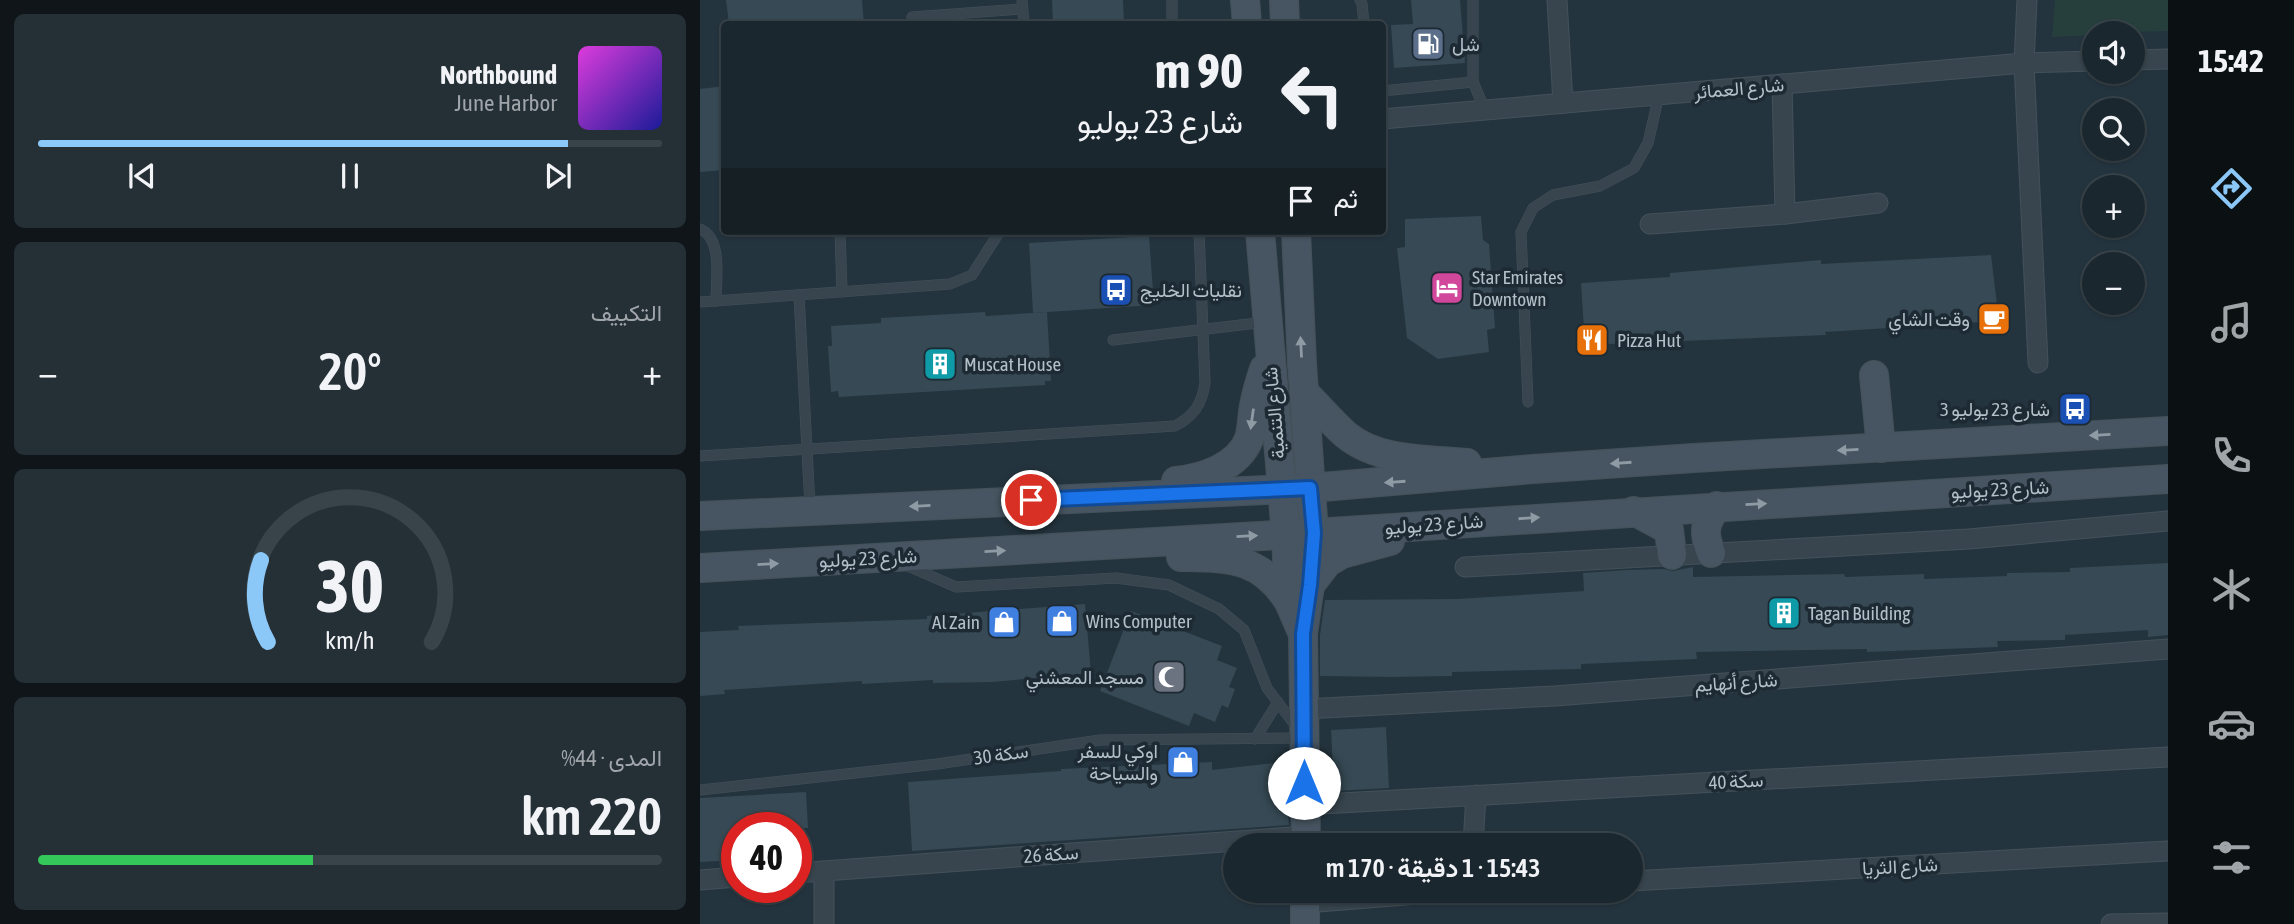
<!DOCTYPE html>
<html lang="ar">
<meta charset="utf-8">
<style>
:root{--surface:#1b272e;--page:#242f36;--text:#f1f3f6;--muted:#a0a5aa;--line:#39444a;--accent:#8bc8f7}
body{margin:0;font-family:"Asap Condensed",Vazirmatn,sans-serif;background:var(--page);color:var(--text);direction:rtl;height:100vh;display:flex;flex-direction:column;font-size:26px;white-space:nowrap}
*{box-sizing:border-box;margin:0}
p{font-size:23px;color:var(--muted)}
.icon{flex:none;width:38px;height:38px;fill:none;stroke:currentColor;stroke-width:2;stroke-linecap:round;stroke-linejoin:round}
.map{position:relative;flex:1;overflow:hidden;direction:ltr}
.side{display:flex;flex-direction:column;gap:14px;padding:14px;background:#0f1519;width:700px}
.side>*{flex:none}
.top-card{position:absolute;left:21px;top:21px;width:665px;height:214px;border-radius:7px;box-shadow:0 2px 5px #0004,0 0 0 2px var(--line);direction:rtl;background:#1b272e;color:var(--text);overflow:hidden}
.buttons{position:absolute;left:1382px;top:21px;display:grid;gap:14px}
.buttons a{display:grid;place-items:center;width:63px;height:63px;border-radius:50%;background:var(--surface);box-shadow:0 2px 5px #0004,0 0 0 2px var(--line);font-size:35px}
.speed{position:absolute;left:21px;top:812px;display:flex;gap:14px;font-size:35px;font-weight:700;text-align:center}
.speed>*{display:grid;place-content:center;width:91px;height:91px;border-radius:50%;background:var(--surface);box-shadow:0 2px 5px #0004,0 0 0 2px var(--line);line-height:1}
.speed .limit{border:10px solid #d22;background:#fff;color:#111}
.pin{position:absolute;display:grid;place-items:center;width:60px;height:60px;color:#fff;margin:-30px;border:4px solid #fff;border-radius:50%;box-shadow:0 2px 7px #0007}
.me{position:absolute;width:77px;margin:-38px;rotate:0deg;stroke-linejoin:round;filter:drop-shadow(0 0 5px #0008)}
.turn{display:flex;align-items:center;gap:24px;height:147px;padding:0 28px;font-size:32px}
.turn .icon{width:91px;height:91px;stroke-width:2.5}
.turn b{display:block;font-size:49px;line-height:60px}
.then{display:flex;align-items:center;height:66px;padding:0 28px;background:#0003;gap:14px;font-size:26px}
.big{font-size:52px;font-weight:600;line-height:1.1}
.side .tile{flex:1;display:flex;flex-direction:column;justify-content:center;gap:10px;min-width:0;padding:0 24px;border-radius:10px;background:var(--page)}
.side .dial{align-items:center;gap:0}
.dial svg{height:182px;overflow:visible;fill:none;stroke:var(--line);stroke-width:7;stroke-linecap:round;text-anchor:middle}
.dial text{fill:var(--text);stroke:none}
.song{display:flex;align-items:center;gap:21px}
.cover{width:84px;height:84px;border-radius:10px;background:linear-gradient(135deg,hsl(300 70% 55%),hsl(240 70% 35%))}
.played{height:7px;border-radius:4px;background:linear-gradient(90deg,var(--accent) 85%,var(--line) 85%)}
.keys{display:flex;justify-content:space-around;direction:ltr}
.heat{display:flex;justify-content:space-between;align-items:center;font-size:38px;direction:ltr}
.charge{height:10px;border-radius:5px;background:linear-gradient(90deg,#34c759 44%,var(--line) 0)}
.trip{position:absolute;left:523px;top:833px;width:420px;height:70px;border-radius:35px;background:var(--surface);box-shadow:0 2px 5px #0004,0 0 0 2px var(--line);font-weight:600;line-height:70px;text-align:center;direction:rtl}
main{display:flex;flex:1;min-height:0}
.dock{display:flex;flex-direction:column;width:126px;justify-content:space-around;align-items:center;background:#0b1012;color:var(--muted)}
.dock .icon{width:49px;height:49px}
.dock .active{color:var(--accent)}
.dock b{font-size:32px;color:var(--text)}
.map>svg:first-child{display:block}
.green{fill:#263f3d}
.building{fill:#364954}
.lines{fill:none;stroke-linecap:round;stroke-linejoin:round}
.lane-casing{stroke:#44515a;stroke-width:11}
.street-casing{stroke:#44515a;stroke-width:21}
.secondary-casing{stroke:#44515a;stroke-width:30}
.lane{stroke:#38454e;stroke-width:10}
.street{stroke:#38454e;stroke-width:19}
.secondary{stroke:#465561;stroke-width:28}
.oneway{fill:#8e9ba5}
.route-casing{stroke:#114b97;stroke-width:18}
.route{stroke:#1a73e8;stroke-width:12}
.labels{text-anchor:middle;stroke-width:7;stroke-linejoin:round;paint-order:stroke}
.poi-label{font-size:19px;fill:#b4c0c9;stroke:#1d2a33;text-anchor:start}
.street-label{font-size:19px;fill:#b4c0c9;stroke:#1d2a33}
</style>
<main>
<nav class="dock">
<b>15:42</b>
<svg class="icon active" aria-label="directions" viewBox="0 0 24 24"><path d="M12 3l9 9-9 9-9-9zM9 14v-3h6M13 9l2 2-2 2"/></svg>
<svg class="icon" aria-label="music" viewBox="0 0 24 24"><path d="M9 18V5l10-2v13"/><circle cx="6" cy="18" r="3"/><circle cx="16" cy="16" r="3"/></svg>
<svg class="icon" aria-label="phone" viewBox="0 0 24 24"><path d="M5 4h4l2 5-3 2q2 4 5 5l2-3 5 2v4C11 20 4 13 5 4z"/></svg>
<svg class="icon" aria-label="climate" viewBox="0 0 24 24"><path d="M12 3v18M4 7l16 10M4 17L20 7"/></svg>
<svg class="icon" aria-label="car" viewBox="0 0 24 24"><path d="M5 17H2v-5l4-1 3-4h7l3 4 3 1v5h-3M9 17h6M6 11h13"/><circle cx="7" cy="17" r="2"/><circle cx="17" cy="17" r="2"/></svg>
<svg class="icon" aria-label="filters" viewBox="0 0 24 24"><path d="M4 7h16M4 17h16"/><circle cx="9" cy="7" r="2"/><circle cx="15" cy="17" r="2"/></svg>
</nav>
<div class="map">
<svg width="1468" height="924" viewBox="0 0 1468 924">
<rect width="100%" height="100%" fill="#24343e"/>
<path class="green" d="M1355,0H1468V31L1395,33V35L1352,37Z"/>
<g class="building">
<path d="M26,0H162L164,24H29Z"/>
<path d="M352,0H423L424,24H353Z"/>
<path d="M711,0H760L765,63L694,68L691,25L713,24Z"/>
<path d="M24,86V170L0,172V89Z"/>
<path d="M781,216L783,240L789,244L795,328L787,330L789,352L738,359L707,338L697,248L705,247V219Z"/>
<path d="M449,236L454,305L333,313L329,243Z"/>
<path d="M1291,255L1299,321L1125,332L1126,335L885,345L881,283L970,277V273L1121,260V264Z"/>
<path d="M285,312L286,316L347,312L351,381H345V385L139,397L138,391L131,392L128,346H132L131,326L181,323V318Z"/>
<path d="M1468,563V635L1448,637V630L1365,635V640L1297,641L1298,647L1167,652V649L996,652L997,659L881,664V669L752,672V676L692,677L620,676V635L625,600L757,599L884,591L883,573L926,570L963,569L973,571L993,567V577L1144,574L1145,577L1224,574V579L1307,576V573L1370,572V568Z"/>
<path d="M385,604L391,673L292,682L233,683V680L162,684V681L24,690L25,694L0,696V632L39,630L38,626L227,619V616Z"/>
<path d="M431,611L522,646L517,660L537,668L529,687L535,689L528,708L522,705L515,722L494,713L489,726L400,691Z"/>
<path d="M686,727L689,788L634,791L631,730Z"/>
<path d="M512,762V770L583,762L589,825L212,851L208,782L361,771V769Z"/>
<path d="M106,792L108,828H37V860L0,862V798Z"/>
</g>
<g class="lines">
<defs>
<g id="lane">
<path d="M322,0L324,24"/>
<path d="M472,0V24"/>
<path d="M660,0L662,4L664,24"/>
<path d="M212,17L322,9"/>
<path d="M773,82V0"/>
<path d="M682,91L773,82L785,110"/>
<path d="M0,229C23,238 16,280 16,301"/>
<path d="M140,231L142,292"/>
<path d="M99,295L110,507"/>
<path d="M0,302L250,284L272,275L300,231"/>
<path d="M413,340L566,322"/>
<path d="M828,402L821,232L833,208L853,195L900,186L934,168L948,143L959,95"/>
<path d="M0,456L475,426C494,416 502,404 505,383L499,231"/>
<path d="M208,566L256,587L416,578L469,585L519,609L544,630L567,688L598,729"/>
<path d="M555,739L578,702"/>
<path d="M0,790L237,764L400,740L602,738"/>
</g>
<g id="street">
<path d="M857,0L863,103"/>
<path d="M1327,0L1324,63L1338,363"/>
<path d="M1433,60L1468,59"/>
<path d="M1082,84L1085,214"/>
<path d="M682,119L1324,63L1395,61"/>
<path d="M950,224L1085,214L1178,203"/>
<path d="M765,567L1269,539L1468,521"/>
<path d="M604,709L855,696L1468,649"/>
<path d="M604,805L1468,757"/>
<path d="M773,845L776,795"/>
<path d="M124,871V924"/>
<path d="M96,873L606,836"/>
<path d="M0,880L37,877"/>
<path d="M931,881L1468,851"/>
<path d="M605,903L756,891"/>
<path d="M1411,924L1468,923"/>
</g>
<g id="secondary">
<path d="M545,0L547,24"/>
<path d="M584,0L585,24"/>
<path d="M560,231L586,534L589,602L602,632"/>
<path d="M596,231L602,364L614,533L610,585L603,634L606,845"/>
<path d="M1174,375L1181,448"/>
<path d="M604,392C618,406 631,422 646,435C679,462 727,459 767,463"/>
<path d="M476,481C503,478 538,467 549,439C552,429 552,417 554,406C556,394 560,381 564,369"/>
<path d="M934,511L969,530L972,555"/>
<path d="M0,516L610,488L833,469L994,458L1468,431"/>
<path d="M1011,553C1003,532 1004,525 1017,506"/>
<path d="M481,557C530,558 561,557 589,602"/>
<path d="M0,568L614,533L1468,479"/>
<path d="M610,585L627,563L642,554L690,541"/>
<path d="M605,924V891"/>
</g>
</defs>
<use href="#lane" class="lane-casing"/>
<use href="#street" class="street-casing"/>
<use href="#secondary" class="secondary-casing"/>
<use href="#lane" class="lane"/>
<use href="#street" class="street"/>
<use href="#secondary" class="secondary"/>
</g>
<defs><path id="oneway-solid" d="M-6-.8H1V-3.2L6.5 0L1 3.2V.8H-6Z" transform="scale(1.75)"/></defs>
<g class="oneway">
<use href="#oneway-solid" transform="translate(601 347) rotate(-93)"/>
<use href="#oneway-solid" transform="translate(552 419) rotate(98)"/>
<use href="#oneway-solid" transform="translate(1400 435) rotate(177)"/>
<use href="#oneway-solid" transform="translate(1148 450) rotate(177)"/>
<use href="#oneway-solid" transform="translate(921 463) rotate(176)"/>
<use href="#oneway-solid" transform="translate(695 482) rotate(176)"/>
<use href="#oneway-solid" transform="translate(1056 504) rotate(-3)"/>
<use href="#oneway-solid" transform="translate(220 506) rotate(177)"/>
<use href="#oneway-solid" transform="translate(829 518) rotate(-4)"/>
<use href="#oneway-solid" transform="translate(547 536) rotate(-3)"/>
<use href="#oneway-solid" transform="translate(295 551) rotate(-3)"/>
<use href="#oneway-solid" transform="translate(68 564) rotate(-3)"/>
</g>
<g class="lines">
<defs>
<path id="route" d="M331,500L610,488L614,533L610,585L603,634L604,783"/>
</defs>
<use href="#route" class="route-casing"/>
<use href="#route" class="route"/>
</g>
<defs>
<symbol id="fuel-square" viewBox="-11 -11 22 22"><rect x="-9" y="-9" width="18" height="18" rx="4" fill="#5c6f8a" stroke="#1d2a33"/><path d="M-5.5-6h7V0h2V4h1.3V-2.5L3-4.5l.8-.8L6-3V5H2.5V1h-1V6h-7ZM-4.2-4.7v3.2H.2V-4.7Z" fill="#fff"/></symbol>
<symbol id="hotel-square" viewBox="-11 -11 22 22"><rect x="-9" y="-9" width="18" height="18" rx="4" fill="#d1479c" stroke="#1d2a33"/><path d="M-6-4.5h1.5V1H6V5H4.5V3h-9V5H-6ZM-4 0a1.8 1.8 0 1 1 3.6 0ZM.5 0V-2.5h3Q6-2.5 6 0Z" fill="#fff"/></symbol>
<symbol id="bus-square" viewBox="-11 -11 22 22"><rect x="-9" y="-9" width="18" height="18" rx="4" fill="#1a4fb4" stroke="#1d2a33"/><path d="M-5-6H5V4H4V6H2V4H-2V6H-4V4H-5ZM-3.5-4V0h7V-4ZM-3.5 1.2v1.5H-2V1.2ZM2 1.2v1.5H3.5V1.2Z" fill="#fff"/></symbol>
<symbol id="cafe-square" viewBox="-11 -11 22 22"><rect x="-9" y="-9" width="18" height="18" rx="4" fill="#e8710a" stroke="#1d2a33"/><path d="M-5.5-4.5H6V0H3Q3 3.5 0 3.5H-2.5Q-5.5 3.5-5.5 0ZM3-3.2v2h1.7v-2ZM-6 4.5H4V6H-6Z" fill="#fff"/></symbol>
<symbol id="restaurant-square" viewBox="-11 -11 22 22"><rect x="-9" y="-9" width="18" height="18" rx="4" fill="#e8710a" stroke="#1d2a33"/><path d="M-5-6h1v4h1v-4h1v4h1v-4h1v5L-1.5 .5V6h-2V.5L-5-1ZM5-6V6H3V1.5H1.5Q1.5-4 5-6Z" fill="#fff"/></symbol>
<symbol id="building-square" viewBox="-11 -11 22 22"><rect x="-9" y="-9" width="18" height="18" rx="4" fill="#0f9aa8" stroke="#1d2a33"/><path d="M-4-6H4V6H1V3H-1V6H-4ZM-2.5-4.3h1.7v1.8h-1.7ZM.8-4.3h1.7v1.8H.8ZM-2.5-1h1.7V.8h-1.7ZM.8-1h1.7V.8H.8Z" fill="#fff"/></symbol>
<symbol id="shop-square" viewBox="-11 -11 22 22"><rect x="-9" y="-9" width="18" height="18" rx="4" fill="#3f7fe0" stroke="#1d2a33"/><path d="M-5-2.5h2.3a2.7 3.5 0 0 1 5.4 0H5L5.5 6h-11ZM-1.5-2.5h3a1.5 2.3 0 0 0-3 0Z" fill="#fff"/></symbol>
<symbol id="mosque-square" viewBox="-11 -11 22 22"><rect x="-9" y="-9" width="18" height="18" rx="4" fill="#6b7280" stroke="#1d2a33"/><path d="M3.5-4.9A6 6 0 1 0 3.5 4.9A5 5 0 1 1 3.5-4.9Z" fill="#fff"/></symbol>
</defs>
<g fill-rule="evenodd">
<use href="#fuel-square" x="709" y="25" width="38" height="38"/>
<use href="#hotel-square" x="728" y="269" width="38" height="38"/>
<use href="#bus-square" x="397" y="271" width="38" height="38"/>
<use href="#cafe-square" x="1275" y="300" width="38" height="38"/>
<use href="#restaurant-square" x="873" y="321" width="38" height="38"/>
<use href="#building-square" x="221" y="345" width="38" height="38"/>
<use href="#bus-square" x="1356" y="390" width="38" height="38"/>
<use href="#building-square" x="1065" y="594" width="38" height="38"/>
<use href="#shop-square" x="343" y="602" width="38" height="38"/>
<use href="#shop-square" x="285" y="603" width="38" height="38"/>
<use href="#mosque-square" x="450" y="658" width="38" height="38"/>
<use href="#shop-square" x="464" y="743" width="38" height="38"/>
</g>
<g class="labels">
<g class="poi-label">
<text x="752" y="51">شل</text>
<text x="772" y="284">Star Emirates<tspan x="772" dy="22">Downtown</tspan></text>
<text x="440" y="297">نقليات الخليج</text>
<text x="1270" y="326" text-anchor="end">وقت الشاي</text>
<text x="917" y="347">Pizza Hut</text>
<text x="264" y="371">Muscat House</text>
<text x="1350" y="416" text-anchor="end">شارع 23 يوليو 3</text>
<text x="1108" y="620">Tagan Building</text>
<text x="386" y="628">Wins Computer</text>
<text x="280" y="629" text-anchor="end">Al Zain</text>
<text x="444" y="684" text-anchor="end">مسجد المعشني</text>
<text x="458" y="758" text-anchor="end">اوكي للسفر<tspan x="458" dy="22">والسياحة</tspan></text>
</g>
<g class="street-label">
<text transform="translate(1039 88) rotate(-5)" y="7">شارع العمائر</text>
<text transform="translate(574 413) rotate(-95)" y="7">شارع التنمية</text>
<text transform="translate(1300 489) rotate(-3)" y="7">شارع 23 يوليو</text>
<text transform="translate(734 524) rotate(-4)" y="7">شارع 23 يوليو</text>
<text transform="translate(168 558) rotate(-3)" y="7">شارع 23 يوليو</text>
<text transform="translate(1036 682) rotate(-4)" y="7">شارع أنهايم</text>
<text transform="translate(301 754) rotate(-8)" y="7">سكة 30</text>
<text transform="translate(1036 781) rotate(-3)" y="7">سكة 40</text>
<text transform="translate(351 854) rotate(-4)" y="7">سكة 26</text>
<text transform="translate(1200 866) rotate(-3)" y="7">شارع الثريا</text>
</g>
</g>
</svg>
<div class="buttons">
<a><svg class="icon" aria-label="sound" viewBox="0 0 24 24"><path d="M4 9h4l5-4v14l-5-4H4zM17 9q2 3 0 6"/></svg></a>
<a><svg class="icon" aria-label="search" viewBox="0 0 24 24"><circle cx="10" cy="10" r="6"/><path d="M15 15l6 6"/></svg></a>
<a>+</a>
<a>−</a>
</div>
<div class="speed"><div class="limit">40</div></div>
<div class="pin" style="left:331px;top:500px;background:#d93025"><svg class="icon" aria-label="arrive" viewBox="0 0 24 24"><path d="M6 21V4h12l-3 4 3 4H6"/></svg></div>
<svg class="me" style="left:604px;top:783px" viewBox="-20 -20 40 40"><circle r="19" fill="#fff"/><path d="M0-13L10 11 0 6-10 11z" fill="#1a73e8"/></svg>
<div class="trip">15:43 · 1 دقيقة · 170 m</div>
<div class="top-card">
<div class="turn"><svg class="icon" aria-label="left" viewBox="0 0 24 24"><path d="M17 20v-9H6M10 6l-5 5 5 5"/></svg><div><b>90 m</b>شارع 23 يوليو</div></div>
<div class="then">ثم<svg class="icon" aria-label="arrive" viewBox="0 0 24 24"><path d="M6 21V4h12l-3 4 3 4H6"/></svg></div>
</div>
</div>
<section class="side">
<div class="tile">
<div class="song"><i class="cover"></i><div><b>Northbound</b><p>June Harbor</p></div></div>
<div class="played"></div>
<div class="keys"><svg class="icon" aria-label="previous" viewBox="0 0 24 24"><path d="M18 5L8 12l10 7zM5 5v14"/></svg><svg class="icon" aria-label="pause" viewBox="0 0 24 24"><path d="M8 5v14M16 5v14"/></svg><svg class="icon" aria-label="next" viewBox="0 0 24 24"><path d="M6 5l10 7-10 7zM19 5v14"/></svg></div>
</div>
<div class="tile"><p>التكييف</p>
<div class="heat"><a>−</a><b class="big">20°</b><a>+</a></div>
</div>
<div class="tile dial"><svg viewBox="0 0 100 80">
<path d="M14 69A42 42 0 1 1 86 69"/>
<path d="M14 69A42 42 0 0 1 11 33" stroke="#8bc8f7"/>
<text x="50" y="56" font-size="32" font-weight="700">30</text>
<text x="50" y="72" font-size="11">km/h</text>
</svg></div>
<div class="tile"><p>المدى · 44%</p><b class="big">220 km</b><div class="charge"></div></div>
</section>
</main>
